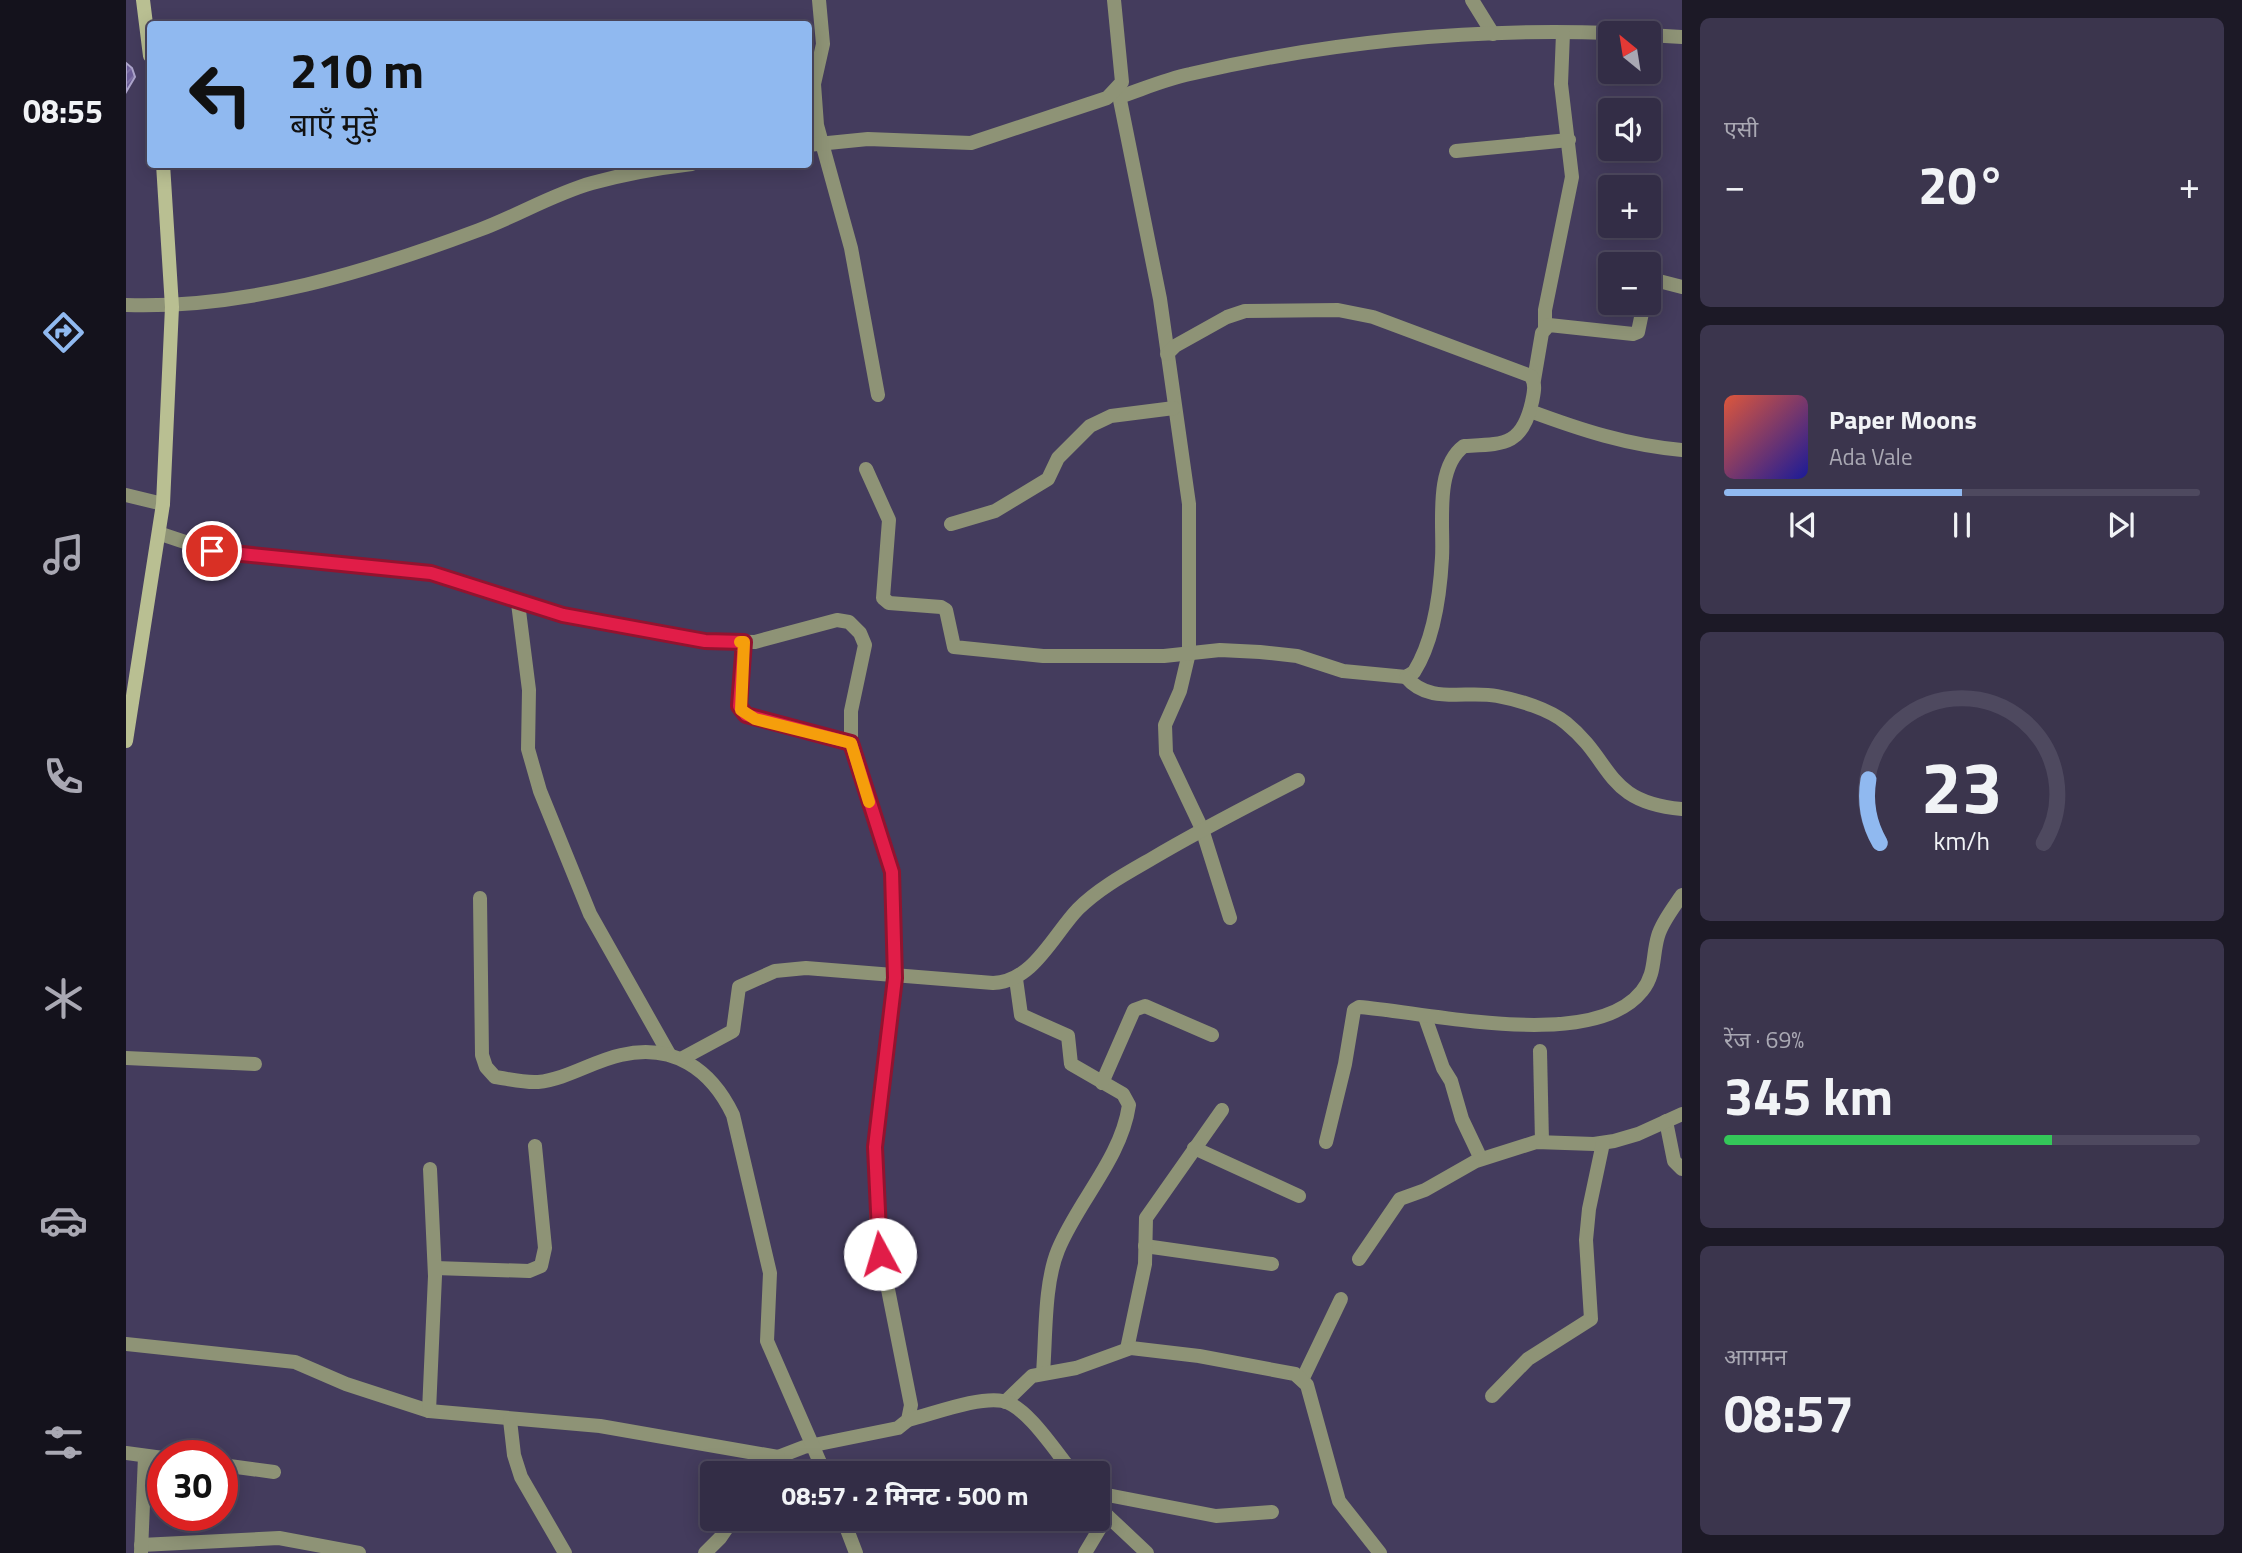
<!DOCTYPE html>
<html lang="hi">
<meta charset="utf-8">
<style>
:root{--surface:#332d46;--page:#3b354d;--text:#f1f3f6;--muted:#a9a8b3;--line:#4e495f;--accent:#90b9f0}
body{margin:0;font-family:"Titillium Web","Noto Sans Devanagari",sans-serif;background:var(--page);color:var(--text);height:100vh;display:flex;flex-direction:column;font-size:26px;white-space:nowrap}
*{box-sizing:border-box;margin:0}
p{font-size:23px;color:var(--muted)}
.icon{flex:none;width:38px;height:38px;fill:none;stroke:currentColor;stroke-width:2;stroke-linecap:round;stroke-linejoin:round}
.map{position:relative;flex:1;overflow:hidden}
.details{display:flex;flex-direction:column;gap:18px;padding:18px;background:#1c1926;width:560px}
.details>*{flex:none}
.banner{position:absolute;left:21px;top:21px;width:665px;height:147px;border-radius:7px;box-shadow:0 4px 18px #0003,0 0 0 2px var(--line);background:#90b9f0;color:#111;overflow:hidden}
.needle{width:46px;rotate:330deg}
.fabs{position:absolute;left:1472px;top:21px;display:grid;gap:14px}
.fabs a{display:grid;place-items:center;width:63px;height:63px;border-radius:7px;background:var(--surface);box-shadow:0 4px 18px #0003,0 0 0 2px var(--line);font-size:35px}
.speed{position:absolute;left:21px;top:1440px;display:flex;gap:14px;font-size:35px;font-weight:700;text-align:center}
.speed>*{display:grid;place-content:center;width:91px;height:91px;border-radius:50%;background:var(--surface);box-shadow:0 4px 18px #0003,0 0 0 2px var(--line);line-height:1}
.speed .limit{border:10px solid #d22;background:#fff;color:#111}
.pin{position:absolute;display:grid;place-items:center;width:60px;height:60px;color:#fff;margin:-30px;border:4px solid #fff;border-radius:50%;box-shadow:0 2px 7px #0007}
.me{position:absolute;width:77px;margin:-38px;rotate:354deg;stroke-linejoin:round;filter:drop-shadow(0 0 5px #0008)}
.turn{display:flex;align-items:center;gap:24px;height:147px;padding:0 28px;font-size:32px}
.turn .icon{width:91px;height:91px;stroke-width:2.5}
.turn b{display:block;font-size:49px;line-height:60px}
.big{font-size:52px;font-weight:700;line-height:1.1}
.details .widget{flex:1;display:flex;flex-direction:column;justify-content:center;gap:10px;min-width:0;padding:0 24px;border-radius:10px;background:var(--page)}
.details .dial{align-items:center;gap:0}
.dial svg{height:182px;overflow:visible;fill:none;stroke:var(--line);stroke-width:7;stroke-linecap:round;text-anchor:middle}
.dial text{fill:var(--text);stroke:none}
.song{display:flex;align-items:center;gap:21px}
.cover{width:84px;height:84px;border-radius:10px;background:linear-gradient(135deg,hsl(10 70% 55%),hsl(240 70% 35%))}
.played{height:7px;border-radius:4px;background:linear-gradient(90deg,var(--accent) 50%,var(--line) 50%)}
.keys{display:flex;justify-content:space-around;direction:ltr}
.heat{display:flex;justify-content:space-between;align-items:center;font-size:38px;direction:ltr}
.charge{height:10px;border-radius:5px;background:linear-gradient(90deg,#34c759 69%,var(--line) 0)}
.trip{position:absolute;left:574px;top:1461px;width:410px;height:70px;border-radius:7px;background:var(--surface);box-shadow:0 4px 18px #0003,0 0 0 2px var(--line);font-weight:700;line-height:70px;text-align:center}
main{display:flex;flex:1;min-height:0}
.tab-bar{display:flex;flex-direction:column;width:126px;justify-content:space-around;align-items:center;background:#14121c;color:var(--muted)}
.tab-bar .icon{width:49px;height:49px}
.tab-bar .active{color:var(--accent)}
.tab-bar b{font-size:32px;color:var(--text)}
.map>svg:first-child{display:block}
.building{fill:url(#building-hatch);stroke:#ada5cc;stroke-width:2}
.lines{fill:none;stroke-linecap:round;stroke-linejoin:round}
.street{stroke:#8e9376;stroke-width:14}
.secondary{stroke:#b9bf92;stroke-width:14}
.route-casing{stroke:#92132f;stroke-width:18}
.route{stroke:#e11d48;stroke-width:12}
.slow{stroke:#f59e0b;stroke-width:12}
</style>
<main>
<nav class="tab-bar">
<b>08:55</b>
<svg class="icon active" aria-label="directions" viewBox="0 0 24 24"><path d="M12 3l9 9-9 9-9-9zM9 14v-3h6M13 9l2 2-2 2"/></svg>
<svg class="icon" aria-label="music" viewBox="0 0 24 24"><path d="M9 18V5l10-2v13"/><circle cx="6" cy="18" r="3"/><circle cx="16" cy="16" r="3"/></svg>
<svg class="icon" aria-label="phone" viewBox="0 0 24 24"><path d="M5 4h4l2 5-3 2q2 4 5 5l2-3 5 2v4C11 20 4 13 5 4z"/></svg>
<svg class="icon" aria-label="climate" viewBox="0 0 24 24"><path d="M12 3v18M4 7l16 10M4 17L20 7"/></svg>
<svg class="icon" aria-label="car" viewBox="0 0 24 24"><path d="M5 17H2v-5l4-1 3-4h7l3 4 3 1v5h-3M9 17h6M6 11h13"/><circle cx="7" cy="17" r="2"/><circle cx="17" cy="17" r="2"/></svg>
<svg class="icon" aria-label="filters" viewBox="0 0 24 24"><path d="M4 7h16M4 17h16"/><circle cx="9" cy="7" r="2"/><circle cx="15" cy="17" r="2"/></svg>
</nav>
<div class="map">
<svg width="1556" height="1553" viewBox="0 0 1556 1553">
<defs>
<pattern id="building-hatch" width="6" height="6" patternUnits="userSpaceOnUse" patternTransform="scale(1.75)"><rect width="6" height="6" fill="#6c5e98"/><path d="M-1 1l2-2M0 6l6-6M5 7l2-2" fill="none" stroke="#8175a7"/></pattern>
</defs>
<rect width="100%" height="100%" fill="#443c5d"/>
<path class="building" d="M0,63L6,68L9,77L0,92Z"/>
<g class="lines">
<g class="street">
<path d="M693,0L697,44L688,84L691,125L725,248L752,395"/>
<path d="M1346,0L1367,34"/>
<path d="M1522,35L1556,37"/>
<path d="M992,90L1034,299L1063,504V653L1054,691L1039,725L1040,753L1076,829L1104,918"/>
<path d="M993,97C1017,89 1040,79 1064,74C1202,42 1343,28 1485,33"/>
<path d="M682,145L742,139L845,143L981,98L996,82L988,0"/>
<path d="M1330,151L1443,140"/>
<path d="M1522,283L1529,280L1556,287"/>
<path d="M0,305C121,309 241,272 353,230C391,216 427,194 466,183C499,174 532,168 566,164"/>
<path d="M1419,328V310L1446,177L1435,84L1437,33"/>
<path d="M1408,380L1416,333L1423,325L1507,334L1512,332L1518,303"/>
<path d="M1404,411C1455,430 1501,445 1556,450"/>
<path d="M740,469L763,520L757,598L763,603L815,607L820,610L828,647L917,656H1038L1094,650L1134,652L1171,656L1217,671L1280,677L1288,672C1308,640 1314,595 1316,558C1318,526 1308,468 1338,446C1378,444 1396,446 1406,402C1408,392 1410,385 1405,376L1247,317L1212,310L1119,311L1101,317L1049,346L1041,354"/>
<path d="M0,495L37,504"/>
<path d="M825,524L869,511L922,479L932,458L964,426L985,416L1048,408"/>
<path d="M35,534L86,551L305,573L437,615L579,641L629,642L711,620L723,622L734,633L739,645L725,711V743L766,872L769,978L749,1147L751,1234L785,1405L782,1420L772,1428L678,1447L652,1457L637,1474"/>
<path d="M392,603L403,690L402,749L414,791L464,914L543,1054"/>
<path d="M618,642L613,706L620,715L725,743"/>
<path d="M1280,677C1303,705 1340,690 1371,696C1393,700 1423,709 1440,723C1488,762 1478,802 1556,809"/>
<path d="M354,898L356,1055L360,1067L369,1077C383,1079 398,1083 412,1082C441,1079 467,1061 495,1055C547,1043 585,1069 607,1115L644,1273L641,1341L699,1474"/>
<path d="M890,979L895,1015L942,1036L945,1064L997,1094L1003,1105C995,1159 952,1201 932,1250C918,1284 920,1336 917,1373"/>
<path d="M1299,1017L1317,1068L1325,1081L1336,1119L1355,1159"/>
<path d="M1414,1051L1416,1142"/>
<path d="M0,1058L129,1064"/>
<path d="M557,1058L607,1031L613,987L649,971L680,968L867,983C907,982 927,935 952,909C973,888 1001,873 1027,858C1074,830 1123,805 1172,780"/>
<path d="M976,1083L1008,1010L1019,1006L1086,1035"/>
<path d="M1540,1121L1548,1161L1556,1169"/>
<path d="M1200,1142L1219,1064L1228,1010L1233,1007C1301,1012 1467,1053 1516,991C1530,974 1526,956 1532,936C1536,922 1548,907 1556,895"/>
<path d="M1068,1148L1173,1196"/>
<path d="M1019,1246L1146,1264"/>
<path d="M1233,1259L1274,1199L1299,1190L1350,1161L1410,1142L1468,1144L1488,1141L1512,1134L1556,1114"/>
<path d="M309,1268L403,1271L415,1266L419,1248L409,1146"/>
<path d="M0,1344L169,1362L220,1384L303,1411L474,1426L652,1457"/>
<path d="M1001,1349L1019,1264L1020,1218L1096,1110"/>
<path d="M1177,1378L1215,1299"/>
<path d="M1366,1396L1402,1359L1465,1319L1460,1240L1463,1209L1477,1143"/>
<path d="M879,1402L906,1376L950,1368L1005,1348L1073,1356L1169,1374L1181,1385L1213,1501L1254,1553"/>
<path d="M303,1411L309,1276L304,1169"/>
<path d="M384,1420L388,1455L395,1477L439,1553"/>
<path d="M782,1420C807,1414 853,1396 877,1401C902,1407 931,1454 948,1474"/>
<path d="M0,1453L37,1458"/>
<path d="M96,1465L148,1472"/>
<path d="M971,1493L1090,1516L1146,1512"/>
<path d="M971,1506L1021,1553"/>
<path d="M717,1519L730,1553"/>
<path d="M15,1545L153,1538L233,1553"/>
<path d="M15,1552L19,1456"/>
<path d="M579,1553L594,1538L607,1519"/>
<path d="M959,1553L980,1518"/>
</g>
<g class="secondary">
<path d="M17,0L24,56"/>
<path d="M0,741L37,504L46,307L37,164"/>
</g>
</g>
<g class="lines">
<defs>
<path id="route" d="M86,551L305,573L437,615L579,641L618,642L613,706L620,715L725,743L766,872L769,978L749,1147L754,1254"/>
</defs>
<use href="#route" class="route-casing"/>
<use href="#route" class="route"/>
<path class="slow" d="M614,642H618L615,710L629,719L725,743L743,802"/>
</g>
</svg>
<div class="fabs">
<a><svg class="needle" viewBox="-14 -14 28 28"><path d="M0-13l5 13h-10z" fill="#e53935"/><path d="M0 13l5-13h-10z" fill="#a9a8b3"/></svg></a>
<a><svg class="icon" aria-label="sound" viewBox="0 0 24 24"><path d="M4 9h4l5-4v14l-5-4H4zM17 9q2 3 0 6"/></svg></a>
<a>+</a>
<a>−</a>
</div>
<div class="speed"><div class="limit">30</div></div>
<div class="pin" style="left:86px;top:551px;background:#d93025"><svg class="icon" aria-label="arrive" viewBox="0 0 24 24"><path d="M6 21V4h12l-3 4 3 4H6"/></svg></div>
<svg class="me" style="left:754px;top:1254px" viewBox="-20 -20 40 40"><circle r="19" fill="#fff"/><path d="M0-13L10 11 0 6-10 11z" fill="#e11d48"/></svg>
<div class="trip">08:57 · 2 मिनट · 500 m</div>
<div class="banner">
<div class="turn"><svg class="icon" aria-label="left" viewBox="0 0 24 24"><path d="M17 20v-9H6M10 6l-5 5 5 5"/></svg><div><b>210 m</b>बाएँ मुड़ें</div></div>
</div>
</div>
<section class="details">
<div class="widget"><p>एसी</p>
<div class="heat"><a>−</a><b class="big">20°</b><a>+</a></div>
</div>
<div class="widget">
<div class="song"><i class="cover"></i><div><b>Paper Moons</b><p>Ada Vale</p></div></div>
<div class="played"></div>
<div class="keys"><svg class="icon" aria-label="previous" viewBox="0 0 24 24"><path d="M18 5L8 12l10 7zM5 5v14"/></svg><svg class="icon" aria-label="pause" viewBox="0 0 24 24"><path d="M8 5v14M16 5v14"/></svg><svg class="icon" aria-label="next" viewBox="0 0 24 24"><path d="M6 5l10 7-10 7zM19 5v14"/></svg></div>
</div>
<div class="widget dial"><svg viewBox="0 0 100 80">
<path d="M14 69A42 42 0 1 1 86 69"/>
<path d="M14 69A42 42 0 0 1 9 41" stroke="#90b9f0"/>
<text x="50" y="56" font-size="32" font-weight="700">23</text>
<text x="50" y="72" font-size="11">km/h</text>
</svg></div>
<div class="widget"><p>रेंज · 69%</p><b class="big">345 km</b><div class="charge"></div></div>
<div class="widget"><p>आगमन</p><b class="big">08:57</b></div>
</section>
</main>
